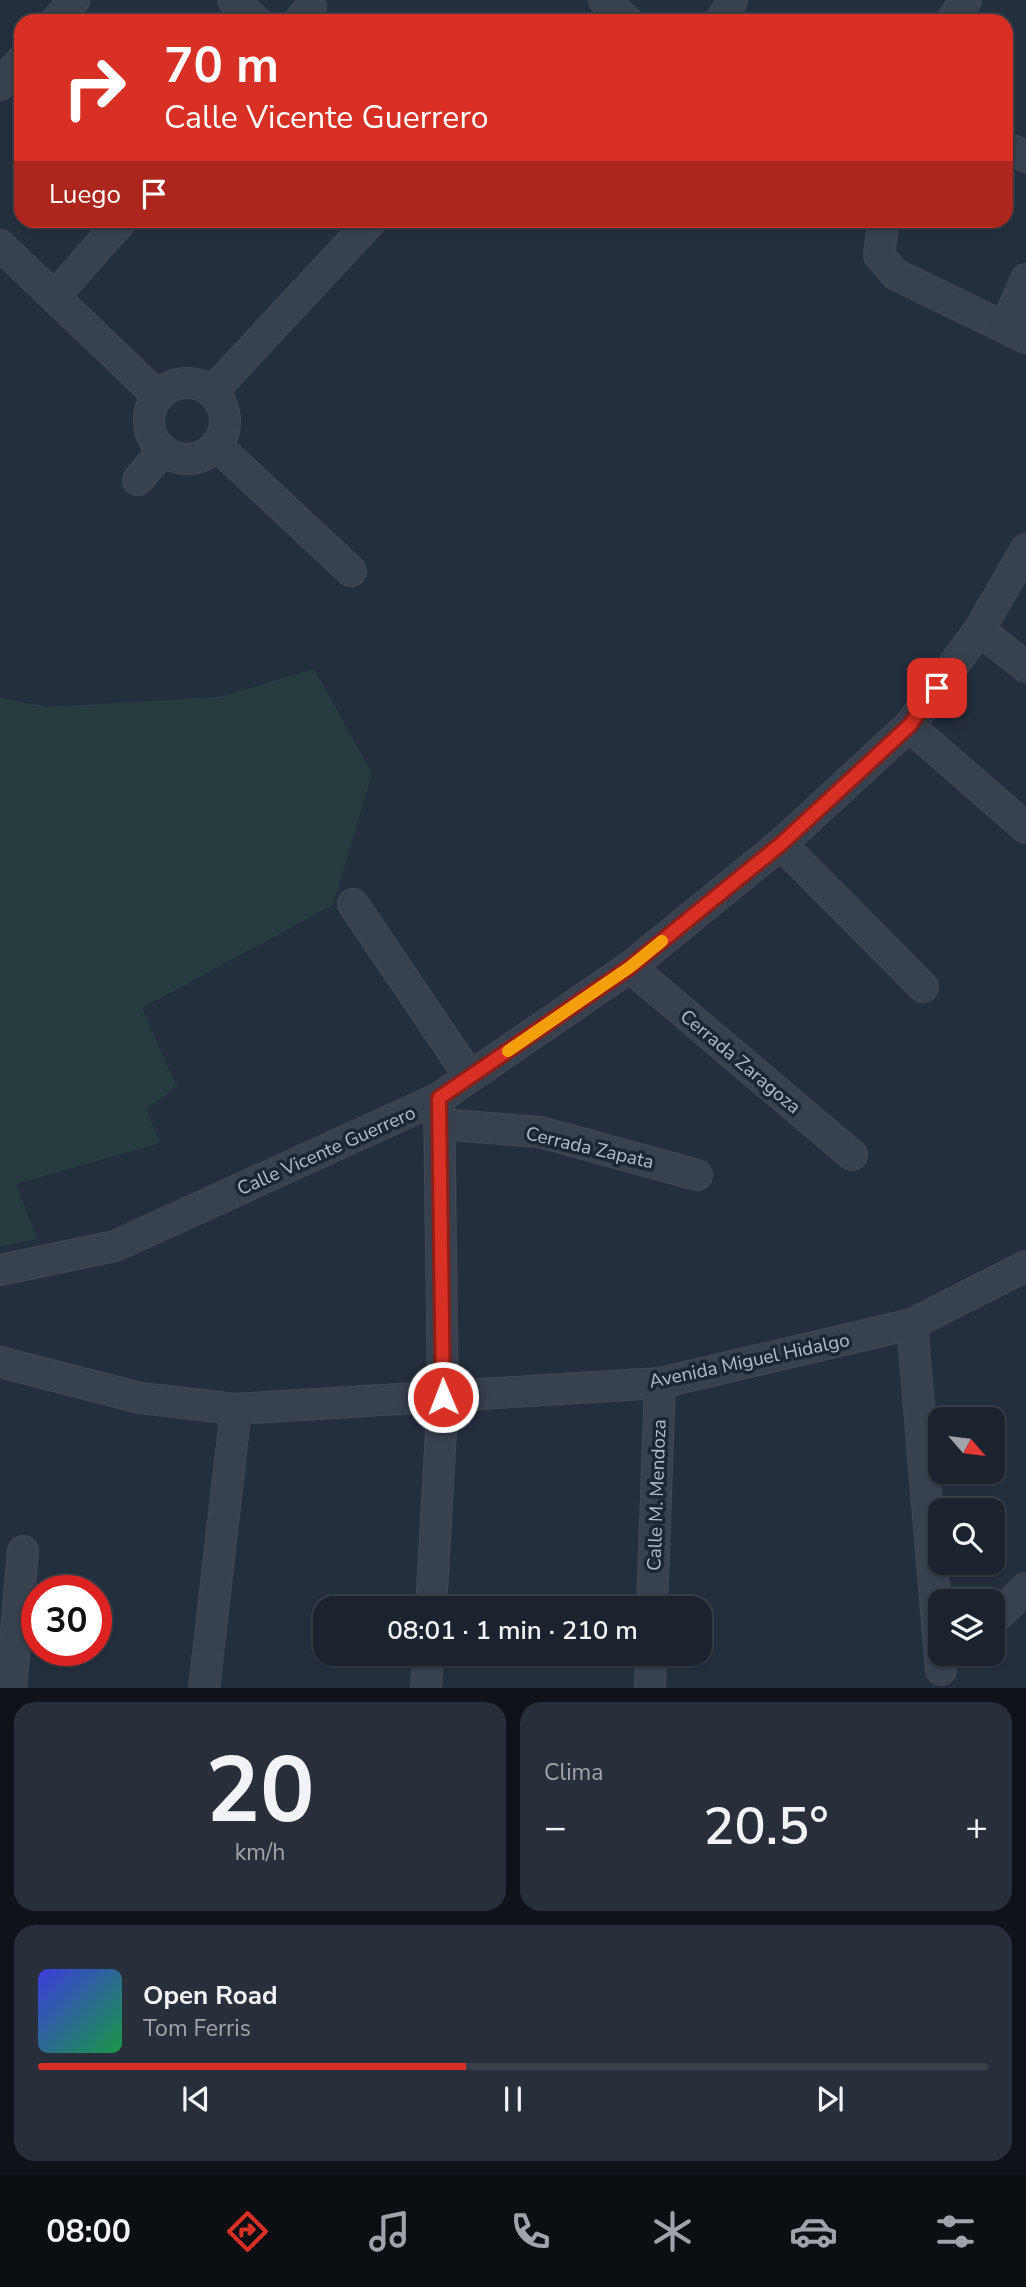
<!DOCTYPE html>
<html lang="es">
<meta charset="utf-8">
<style>
:root{--surface:#1b232e;--page:#282f3a;--text:#f1f3f6;--muted:#a0a4aa;--line:#39404a;--accent:#d93025}
body{margin:0;font-family:"Nunito Sans",sans-serif;background:var(--page);color:var(--text);height:100vh;display:flex;flex-direction:column;font-size:26px;white-space:nowrap}
*{box-sizing:border-box;margin:0}
p{font-size:23px;color:var(--muted)}
.icon{flex:none;width:38px;height:38px;fill:none;stroke:currentColor;stroke-width:2;stroke-linecap:round;stroke-linejoin:round}
.map{position:relative;height:1688px;overflow:hidden}
.sheet{display:flex;flex-direction:column;gap:14px;padding:14px;background:#0f1319;flex:1}
.sheet>*{flex:none}
.guide{position:absolute;left:14px;top:14px;width:999px;height:214px;border-radius:21px;box-shadow:0 2px 5px #0004,0 0 0 2px var(--line);background:#d93025;color:#fff;overflow:hidden}
.needle{width:46px;rotate:118deg}
.tools{position:absolute;left:928px;top:1407px;display:grid;gap:14px}
.tools a{display:grid;place-items:center;width:77px;height:77px;border-radius:14px;background:var(--surface);box-shadow:0 2px 5px #0004,0 0 0 2px var(--line);font-size:35px}
.speed{position:absolute;left:21px;top:1575px;display:flex;gap:14px;font-size:35px;font-weight:700;text-align:center}
.speed>*{display:grid;place-content:center;width:91px;height:91px;border-radius:50%;background:var(--surface);box-shadow:0 2px 5px #0004,0 0 0 2px var(--line);line-height:1}
.speed .limit{border:10px solid #d22;background:#fff;color:#111}
.pin{position:absolute;display:grid;place-items:center;width:60px;height:60px;color:#fff;margin:-30px;border-radius:14px;box-shadow:0 4px 10px #0006}
.me{position:absolute;width:77px;margin:-38px;rotate:359deg;stroke-linejoin:round;filter:drop-shadow(0 0 5px #0008)}
.turn{display:flex;align-items:center;gap:24px;height:147px;padding:0 35px;font-size:32px}
.turn .icon{width:91px;height:91px;stroke-width:2.5}
.turn b{display:block;font-size:49px;line-height:60px}
.then{display:flex;align-items:center;height:66px;padding:0 35px;background:#0003;gap:14px;font-size:26px}
.big{font-size:52px;font-weight:600;line-height:1.1}
.sheet .card{flex:1;display:flex;flex-direction:column;justify-content:center;gap:10px;min-width:0;padding:0 24px;border-radius:21px;background:var(--page)}
.sheet .dial{align-items:center;gap:0}
.dial b{font-size:91px;line-height:1}
.song{display:flex;align-items:center;gap:21px}
.cover{width:84px;height:84px;border-radius:10px;background:linear-gradient(135deg,hsl(240 70% 55%),hsl(140 70% 35%))}
.played{height:7px;border-radius:4px;background:linear-gradient(90deg,var(--accent) 45%,var(--line) 45%)}
.keys{display:flex;justify-content:space-around;direction:ltr}
.heat{display:flex;justify-content:space-between;align-items:center;font-size:38px;direction:ltr}
.sheet .tiles{flex:1;display:grid;gap:14px;grid-template-columns:1fr 1fr}
.card:last-child{grid-column:span 2}
.trip{position:absolute;left:313px;top:1596px;width:399px;height:70px;border-radius:21px;background:var(--surface);box-shadow:0 2px 5px #0004,0 0 0 2px var(--line);font-weight:600;line-height:70px;text-align:center}
.tabs{display:flex;height:112px;justify-content:space-around;align-items:center;background:#0b0e12;color:var(--muted)}
.tabs .icon{width:49px;height:49px}
.tabs .on{color:var(--accent)}
.tabs b{font-size:32px;color:var(--text)}
.map>svg:first-child{display:block}
.green{fill:#263c3f}
.lines{fill:none;stroke-linecap:round;stroke-linejoin:round}
.street-casing{stroke:#414a57;stroke-width:32}
.street{stroke:#38414e;stroke-width:30}
.route-casing{stroke:#8d1f18;stroke-width:18}
.route{stroke:#d93025;stroke-width:12}
.slow{stroke:#f59e0b;stroke-width:12}
.labels{text-anchor:middle;stroke-width:7;stroke-linejoin:round;paint-order:stroke}
.street-label{font-size:19px;fill:#b4bcc9;stroke:#1d2633}
</style>
<div class="map">
<svg width="1026" height="1689" viewBox="0 0 1026 1689">
<rect width="100%" height="100%" fill="#242f3e"/>
<path class="green" d="M314,669L372,773L333,905L142,1008L177,1087L146,1109L160,1143L16,1184L37,1239L0,1247V698L49,707L219,697Z"/>
<g class="lines">
<defs>
<g id="street">
<path d="M233,0L256,21"/>
<path d="M604,0L627,21"/>
<path d="M56,21L74,0"/>
<path d="M299,21L311,7"/>
<path d="M720,21L728,9L732,0"/>
<path d="M951,21L966,0"/>
<path d="M0,85L21,61"/>
<path d="M1006,147L1026,157"/>
<path d="M886,220L883,224L879,255L895,274L1026,338"/>
<path d="M0,245L158,396"/>
<path d="M55,296L122,220"/>
<path d="M1005,327L1026,279"/>
<circle cx="187" cy="421" r="38"/>
<path d="M212,392L372,220"/>
<path d="M216,445L351,571"/>
<path d="M138,480L163,450"/>
<path d="M979,630L1026,667"/>
<path d="M909,726L1026,828"/>
<path d="M781,844L923,987"/>
<path d="M353,904L470,1077"/>
<path d="M630,967L852,1155"/>
<path d="M439,1124L540,1132L697,1175"/>
<path d="M0,1270L115,1246L439,1098L630,967L781,844L909,726L979,630L1026,549"/>
<path d="M912,1324L941,1670"/>
<path d="M0,1362L140,1398L236,1409L660,1383L912,1324L1026,1266"/>
<path d="M431,1608L443,1397L439,1098"/>
<path d="M652,1608L660,1383"/>
<path d="M992,1621L1026,1588"/>
<path d="M11,1689L23,1551"/>
<path d="M204,1689L236,1409"/>
<path d="M426,1689L428,1654"/>
<path d="M650,1689L651,1654"/>
</g>
</defs>
<use href="#street" class="street-casing"/>
<use href="#street" class="street"/>
</g>
<g class="lines">
<defs>
<path id="route" d="M443,1397L439,1098L630,967L781,844L909,726L937,688"/>
</defs>
<use href="#route" class="route-casing"/>
<use href="#route" class="route"/>
<path class="slow" d="M508,1051L630,967L662,941"/>
</g>
<g class="labels">
<g class="street-label">
<text transform="translate(741 1061) rotate(40)" y="7">Cerrada Zaragoza</text>
<text transform="translate(590 1147) rotate(13)" y="7">Cerrada Zapata</text>
<text transform="translate(326 1150) rotate(-24)" y="7">Calle Vicente Guerrero</text>
<text transform="translate(749 1360) rotate(-12)" y="7">Avenida Miguel Hidalgo</text>
<text transform="translate(656 1495) rotate(-88)" y="7">Calle M. Mendoza</text>
</g>
</g>
</svg>
<div class="tools">
<a><svg class="needle" viewBox="-14 -14 28 28"><path d="M0-13l5 13h-10z" fill="#e53935"/><path d="M0 13l5-13h-10z" fill="#a0a4aa"/></svg></a>
<a><svg class="icon" aria-label="search" viewBox="0 0 24 24"><circle cx="10" cy="10" r="6"/><path d="M15 15l6 6"/></svg></a>
<a><svg class="icon" aria-label="layers" viewBox="0 0 24 24"><path d="M12 4l9 5-9 5-9-5zM3 14l9 5 9-5"/></svg></a>
</div>
<div class="speed"><div class="limit">30</div></div>
<div class="pin" style="left:937px;top:688px;background:#d93025"><svg class="icon" aria-label="arrive" viewBox="0 0 24 24"><path d="M6 21V4h12l-3 4 3 4H6"/></svg></div>
<svg class="me" style="left:443px;top:1397px" viewBox="-20 -20 40 40"><circle r="17" fill="#d93025" stroke="#fff" stroke-width="3"/><path d="M0-11L8 9 0 5-8 9z" fill="#fff"/></svg>
<div class="trip">08:01 · 1 min · 210 m</div>
<div class="guide">
<div class="turn"><svg class="icon" aria-label="right" viewBox="0 0 24 24"><path d="M7 20v-9h11M14 6l5 5-5 5"/></svg><div><b>70 m</b>Calle Vicente Guerrero</div></div>
<div class="then">Luego<svg class="icon" aria-label="arrive" viewBox="0 0 24 24"><path d="M6 21V4h12l-3 4 3 4H6"/></svg></div>
</div>
</div>
<section class="sheet">
<div class="tiles">
<div class="card dial"><b>20</b><p>km/h</p></div>
<div class="card"><p>Clima</p>
<div class="heat"><a>−</a><b class="big">20.5°</b><a>+</a></div>
</div>
<div class="card">
<div class="song"><i class="cover"></i><div><b>Open Road</b><p>Tom Ferris</p></div></div>
<div class="played"></div>
<div class="keys"><svg class="icon" aria-label="previous" viewBox="0 0 24 24"><path d="M18 5L8 12l10 7zM5 5v14"/></svg><svg class="icon" aria-label="pause" viewBox="0 0 24 24"><path d="M8 5v14M16 5v14"/></svg><svg class="icon" aria-label="next" viewBox="0 0 24 24"><path d="M6 5l10 7-10 7zM19 5v14"/></svg></div>
</div>
</div>
</section>
<nav class="tabs">
<b>08:00</b>
<svg class="icon on" aria-label="directions" viewBox="0 0 24 24"><path d="M12 3l9 9-9 9-9-9zM9 14v-3h6M13 9l2 2-2 2"/></svg>
<svg class="icon" aria-label="music" viewBox="0 0 24 24"><path d="M9 18V5l10-2v13"/><circle cx="6" cy="18" r="3"/><circle cx="16" cy="16" r="3"/></svg>
<svg class="icon" aria-label="phone" viewBox="0 0 24 24"><path d="M5 4h4l2 5-3 2q2 4 5 5l2-3 5 2v4C11 20 4 13 5 4z"/></svg>
<svg class="icon" aria-label="climate" viewBox="0 0 24 24"><path d="M12 3v18M4 7l16 10M4 17L20 7"/></svg>
<svg class="icon" aria-label="car" viewBox="0 0 24 24"><path d="M5 17H2v-5l4-1 3-4h7l3 4 3 1v5h-3M9 17h6M6 11h13"/><circle cx="7" cy="17" r="2"/><circle cx="17" cy="17" r="2"/></svg>
<svg class="icon" aria-label="filters" viewBox="0 0 24 24"><path d="M4 7h16M4 17h16"/><circle cx="9" cy="7" r="2"/><circle cx="15" cy="17" r="2"/></svg>
</nav>
